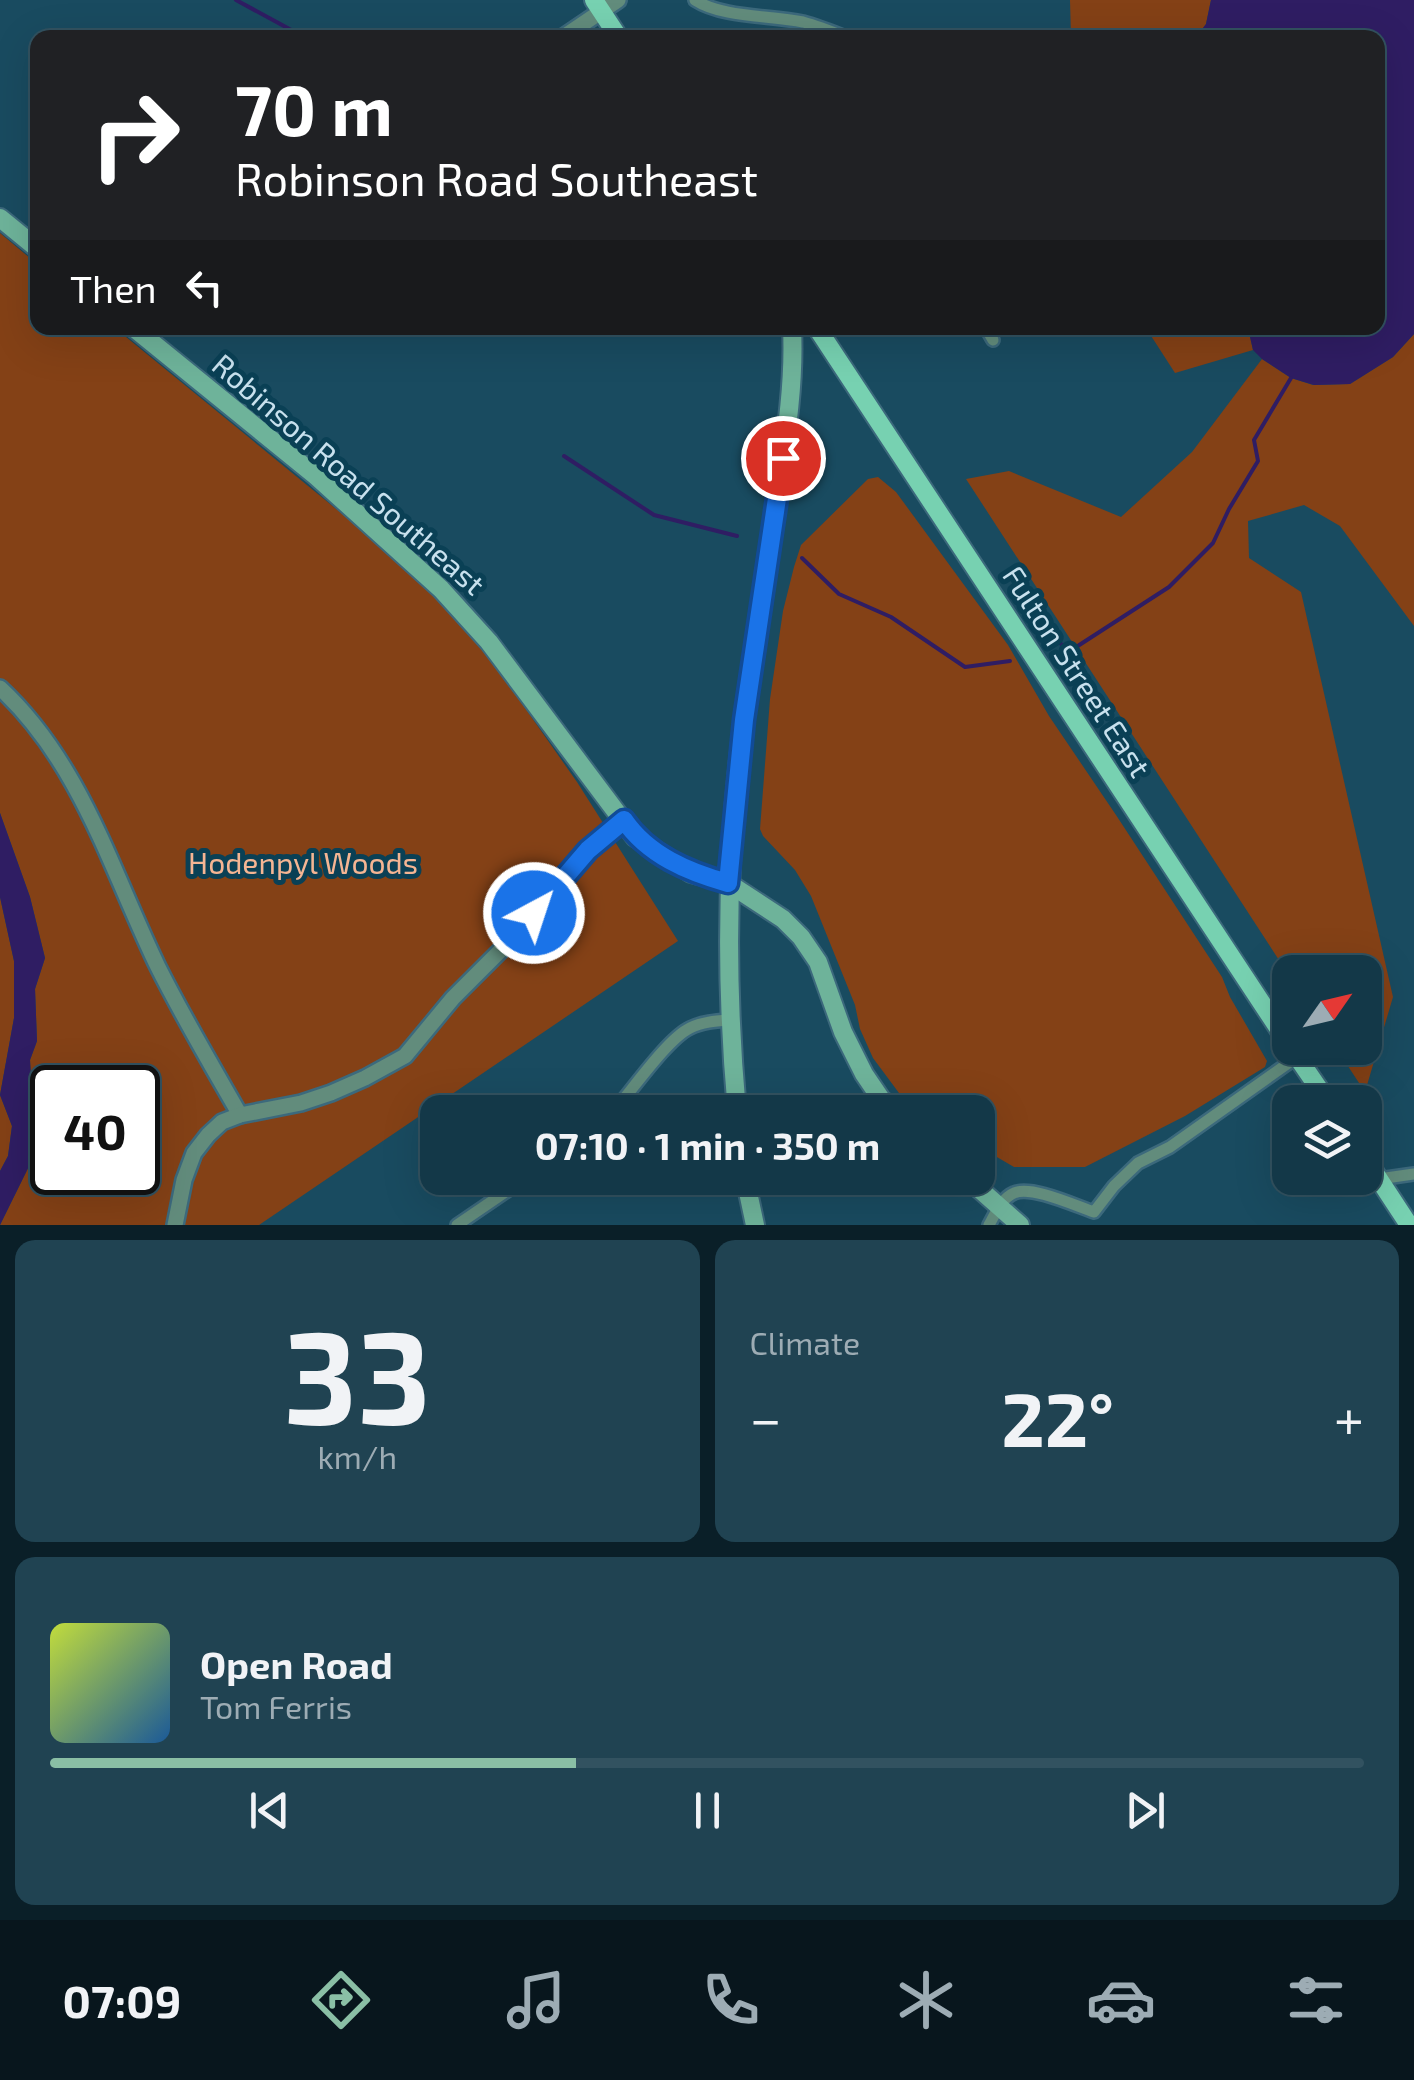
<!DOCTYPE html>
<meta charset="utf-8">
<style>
:root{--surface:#133848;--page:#204352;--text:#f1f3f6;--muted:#9dacb4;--line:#325260;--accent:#8abfa5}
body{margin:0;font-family:"Exo 2",sans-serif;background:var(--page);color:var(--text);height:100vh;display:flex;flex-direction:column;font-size:38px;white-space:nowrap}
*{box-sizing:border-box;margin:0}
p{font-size:32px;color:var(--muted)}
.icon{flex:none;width:55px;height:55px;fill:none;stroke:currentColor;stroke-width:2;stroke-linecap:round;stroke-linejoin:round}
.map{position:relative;height:1225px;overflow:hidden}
.side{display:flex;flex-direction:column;gap:15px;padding:15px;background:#0a1f28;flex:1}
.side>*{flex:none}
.top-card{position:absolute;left:30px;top:30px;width:1355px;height:305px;border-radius:20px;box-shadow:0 10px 40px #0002,0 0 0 2px var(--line);background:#202124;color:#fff;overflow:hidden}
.needle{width:65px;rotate:56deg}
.buttons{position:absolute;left:1272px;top:955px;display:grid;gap:20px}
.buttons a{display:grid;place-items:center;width:110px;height:110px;border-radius:20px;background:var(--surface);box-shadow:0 10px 40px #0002,0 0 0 2px var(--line);font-size:50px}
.speed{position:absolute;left:30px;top:1065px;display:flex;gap:20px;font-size:50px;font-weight:700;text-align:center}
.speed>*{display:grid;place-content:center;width:130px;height:130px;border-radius:50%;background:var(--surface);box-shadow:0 10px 40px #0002,0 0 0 2px var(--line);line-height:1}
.speed .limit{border:5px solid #111;border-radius:15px;background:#fff;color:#111}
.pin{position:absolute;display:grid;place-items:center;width:85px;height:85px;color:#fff;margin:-42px;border:5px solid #fff;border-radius:50%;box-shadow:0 2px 10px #0007}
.me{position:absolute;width:110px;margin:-55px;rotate:40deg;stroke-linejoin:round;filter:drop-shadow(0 0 8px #0008)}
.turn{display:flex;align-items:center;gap:35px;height:210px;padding:0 40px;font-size:45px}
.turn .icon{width:130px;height:130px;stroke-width:2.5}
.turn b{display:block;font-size:70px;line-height:85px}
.then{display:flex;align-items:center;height:95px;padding:0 40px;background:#0003;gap:20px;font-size:38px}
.big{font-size:75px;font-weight:700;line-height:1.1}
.side .widget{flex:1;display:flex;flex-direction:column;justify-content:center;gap:15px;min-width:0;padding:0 35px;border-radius:20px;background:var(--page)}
.side .dial{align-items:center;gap:0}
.dial b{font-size:130px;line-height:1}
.song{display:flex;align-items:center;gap:30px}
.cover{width:120px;height:120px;border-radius:15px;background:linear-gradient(135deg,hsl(70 70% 55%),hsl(210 70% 35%))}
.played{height:10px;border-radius:5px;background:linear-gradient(90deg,var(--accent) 40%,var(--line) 40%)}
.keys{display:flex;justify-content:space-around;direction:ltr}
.heat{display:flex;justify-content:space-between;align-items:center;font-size:55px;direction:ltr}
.side .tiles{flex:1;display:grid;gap:15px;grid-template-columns:1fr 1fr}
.widget:last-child{grid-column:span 2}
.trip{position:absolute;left:420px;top:1095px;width:575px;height:100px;border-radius:20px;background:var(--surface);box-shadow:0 10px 40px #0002,0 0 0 2px var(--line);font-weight:700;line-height:100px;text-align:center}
.menu{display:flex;height:160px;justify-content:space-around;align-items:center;background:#08161d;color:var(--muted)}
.menu .icon{width:70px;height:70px}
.menu .active{color:var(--accent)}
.menu b{font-size:45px;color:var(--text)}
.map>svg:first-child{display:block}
.green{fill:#844116;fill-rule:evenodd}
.water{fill:#2f1d63}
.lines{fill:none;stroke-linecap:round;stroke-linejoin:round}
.stream{stroke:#2f1d63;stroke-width:4}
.minor-casing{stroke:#3c697c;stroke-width:16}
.tertiary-casing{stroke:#3c697c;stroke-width:20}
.secondary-casing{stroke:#3c697c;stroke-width:22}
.primary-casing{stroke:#3c697c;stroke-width:22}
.minor{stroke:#628c7c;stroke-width:11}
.tertiary{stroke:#628c7c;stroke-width:15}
.secondary{stroke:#6eb39a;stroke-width:18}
.primary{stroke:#77d1b1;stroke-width:18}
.route-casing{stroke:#114b97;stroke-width:25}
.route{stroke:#1a73e8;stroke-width:18}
.labels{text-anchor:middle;stroke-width:10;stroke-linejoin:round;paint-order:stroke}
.street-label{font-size:30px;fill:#c8e1ee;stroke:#0a4055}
.park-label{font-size:30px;fill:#f5b593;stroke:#0a4055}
</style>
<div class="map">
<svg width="1414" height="1225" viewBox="0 0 1414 1225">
<rect width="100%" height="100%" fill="#194b60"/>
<g class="green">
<path d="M1070,0H1211L1206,24L1196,38L1071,37Z"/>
<path d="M0,233L37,264L38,328H115L390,553L443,604L490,658L577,782L678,941L259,1225H0L35,1154L30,1060L37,1041L35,989L45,958L30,897L0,813ZM52,1088H138V1172H52Z"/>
<path d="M1146,328H1248L1253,350L1175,373Z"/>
<path d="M1414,334V626L1340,526L1304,505L1248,521L1249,558L1301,592L1393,997L1365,1092L1336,1048H1365V972H1290V977L966,479L1009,471L1121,517L1192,452L1262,359L1291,378L1313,385L1350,384L1393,357Z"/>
<path d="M878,477L896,492L1008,645L1049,716L1116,815L1222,977L1230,997L1267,1061L1265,1067L1185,1116L1085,1167H1014L978,1146V1112H923L899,1093L873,1058L860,1029L855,1005L811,896L795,870L763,836L760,829L770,699L783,611L794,567L801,545L868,479Z"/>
<path d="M0,897L14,961V1018L0,1095L12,1126L8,1156L0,1171Z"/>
</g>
<g class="water">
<path d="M1211,0H1414V334L1393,357L1350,384L1314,385L1291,378L1262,359L1253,350L1248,328H1378V38L1196,37L1206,24Z"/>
<path d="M0,813L30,897L45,958L35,989L37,1041L30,1060L35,1154L0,1225V1171L8,1156L12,1126L0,1095L14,1018V961L0,897Z"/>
</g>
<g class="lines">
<g class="stream">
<path d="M236,0L306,38"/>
<path d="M564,456L654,515L737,536"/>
<path d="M802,558L839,594L891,617L965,667L1010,661"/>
<path d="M1051,636L1070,651L1169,587L1213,543L1229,509L1258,461L1254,440L1291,378"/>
</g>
<defs>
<g id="minor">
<path d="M695,0C723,18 770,15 803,22C818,26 833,32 848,38"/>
<path d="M986,328L993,340"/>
<path d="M613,1112C631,1092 667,1039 690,1028C702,1022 716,1021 729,1020"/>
<path d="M1379,1179L1414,1174"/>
<path d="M457,1225L526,1178"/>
<path d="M989,1225C995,1214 1002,1198 1014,1193C1031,1185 1076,1206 1094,1212L1114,1186L1138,1163L1170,1147L1297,1057"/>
</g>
<g id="tertiary">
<path d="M562,38L618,0"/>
<path d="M0,688C81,763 111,870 158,967C183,1017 212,1066 240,1115"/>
<path d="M175,1225L184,1180L194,1153L208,1135L222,1122L240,1115L301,1103L331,1093L365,1078L405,1056L453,998L515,936L588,850L624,820"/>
</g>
<g id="secondary">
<path d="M0,218L38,249"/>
<path d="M134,328L316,476L441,589L489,642L635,837L691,873L728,883L783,919L801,937L818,962L843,1032L864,1074L881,1099L896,1112"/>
<path d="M737,1112C725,981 726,850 744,719C754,649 765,579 775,509C784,448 795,389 792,328"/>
<path d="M745,1178L755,1225"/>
<path d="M967,1178L1020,1225"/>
</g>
<g id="primary">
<path d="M594,0L619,38"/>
<path d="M817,328L1290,1046"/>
<path d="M1291,1048L1328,1102"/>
<path d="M1365,1158L1409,1225"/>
</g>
</defs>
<use href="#minor" class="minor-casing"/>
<use href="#tertiary" class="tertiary-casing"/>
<use href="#secondary" class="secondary-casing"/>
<use href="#primary" class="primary-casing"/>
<use href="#minor" class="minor"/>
<use href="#tertiary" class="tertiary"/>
<use href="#secondary" class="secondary"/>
<use href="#primary" class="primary"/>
</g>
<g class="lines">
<defs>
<path id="route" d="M534,913L588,850L624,820C648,855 688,872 728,883L744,720L783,458"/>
</defs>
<use href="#route" class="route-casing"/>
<use href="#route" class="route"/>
</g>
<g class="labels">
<g class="street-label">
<text transform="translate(348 475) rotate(41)" y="10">Robinson Road Southeast</text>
<text transform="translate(1076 672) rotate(57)" y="10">Fulton Street East</text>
</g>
<g class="park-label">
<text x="303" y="874">Hodenpyl Woods</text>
</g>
</g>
</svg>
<div class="buttons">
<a><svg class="needle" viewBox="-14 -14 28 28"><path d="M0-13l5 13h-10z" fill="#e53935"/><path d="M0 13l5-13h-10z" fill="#9dacb4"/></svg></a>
<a><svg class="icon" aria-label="layers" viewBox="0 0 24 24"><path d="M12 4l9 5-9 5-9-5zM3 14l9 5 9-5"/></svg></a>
</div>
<div class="speed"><div class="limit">40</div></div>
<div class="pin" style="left:783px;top:458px;background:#d93025"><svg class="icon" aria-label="arrive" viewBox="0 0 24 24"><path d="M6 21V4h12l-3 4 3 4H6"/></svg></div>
<svg class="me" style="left:534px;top:913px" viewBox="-20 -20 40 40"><circle r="17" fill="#1a73e8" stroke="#fff" stroke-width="3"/><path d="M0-11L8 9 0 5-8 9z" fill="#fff"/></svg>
<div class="trip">07:10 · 1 min · 350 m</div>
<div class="top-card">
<div class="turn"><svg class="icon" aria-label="right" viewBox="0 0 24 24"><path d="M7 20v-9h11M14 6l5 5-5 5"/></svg><div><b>70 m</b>Robinson Road Southeast</div></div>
<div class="then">Then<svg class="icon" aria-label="left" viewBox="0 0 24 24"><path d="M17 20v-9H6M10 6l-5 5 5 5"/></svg></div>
</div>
</div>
<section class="side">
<div class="tiles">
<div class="widget dial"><b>33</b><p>km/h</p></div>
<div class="widget"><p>Climate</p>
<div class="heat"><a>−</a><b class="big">22°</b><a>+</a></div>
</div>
<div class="widget">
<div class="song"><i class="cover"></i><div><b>Open Road</b><p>Tom Ferris</p></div></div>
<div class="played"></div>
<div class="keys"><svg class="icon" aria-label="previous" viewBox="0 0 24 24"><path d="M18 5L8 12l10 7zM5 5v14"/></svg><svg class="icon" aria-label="pause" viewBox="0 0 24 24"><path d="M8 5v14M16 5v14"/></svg><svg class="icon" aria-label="next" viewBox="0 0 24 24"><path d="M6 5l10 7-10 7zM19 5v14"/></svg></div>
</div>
</div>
</section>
<nav class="menu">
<b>07:09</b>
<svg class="icon active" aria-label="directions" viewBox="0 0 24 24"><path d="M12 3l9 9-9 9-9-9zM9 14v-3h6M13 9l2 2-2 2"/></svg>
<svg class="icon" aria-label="music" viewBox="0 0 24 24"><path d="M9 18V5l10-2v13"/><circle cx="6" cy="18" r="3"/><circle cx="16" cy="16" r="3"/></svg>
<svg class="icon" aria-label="phone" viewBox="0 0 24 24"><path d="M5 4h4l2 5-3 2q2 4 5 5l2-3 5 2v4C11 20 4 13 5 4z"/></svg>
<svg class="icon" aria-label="climate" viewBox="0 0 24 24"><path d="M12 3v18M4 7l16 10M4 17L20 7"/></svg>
<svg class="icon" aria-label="car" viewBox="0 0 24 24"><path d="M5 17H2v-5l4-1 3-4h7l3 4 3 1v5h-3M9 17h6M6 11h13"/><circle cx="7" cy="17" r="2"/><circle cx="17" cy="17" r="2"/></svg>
<svg class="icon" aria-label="filters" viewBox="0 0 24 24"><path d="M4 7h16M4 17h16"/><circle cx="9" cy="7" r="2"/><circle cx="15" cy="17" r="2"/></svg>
</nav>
